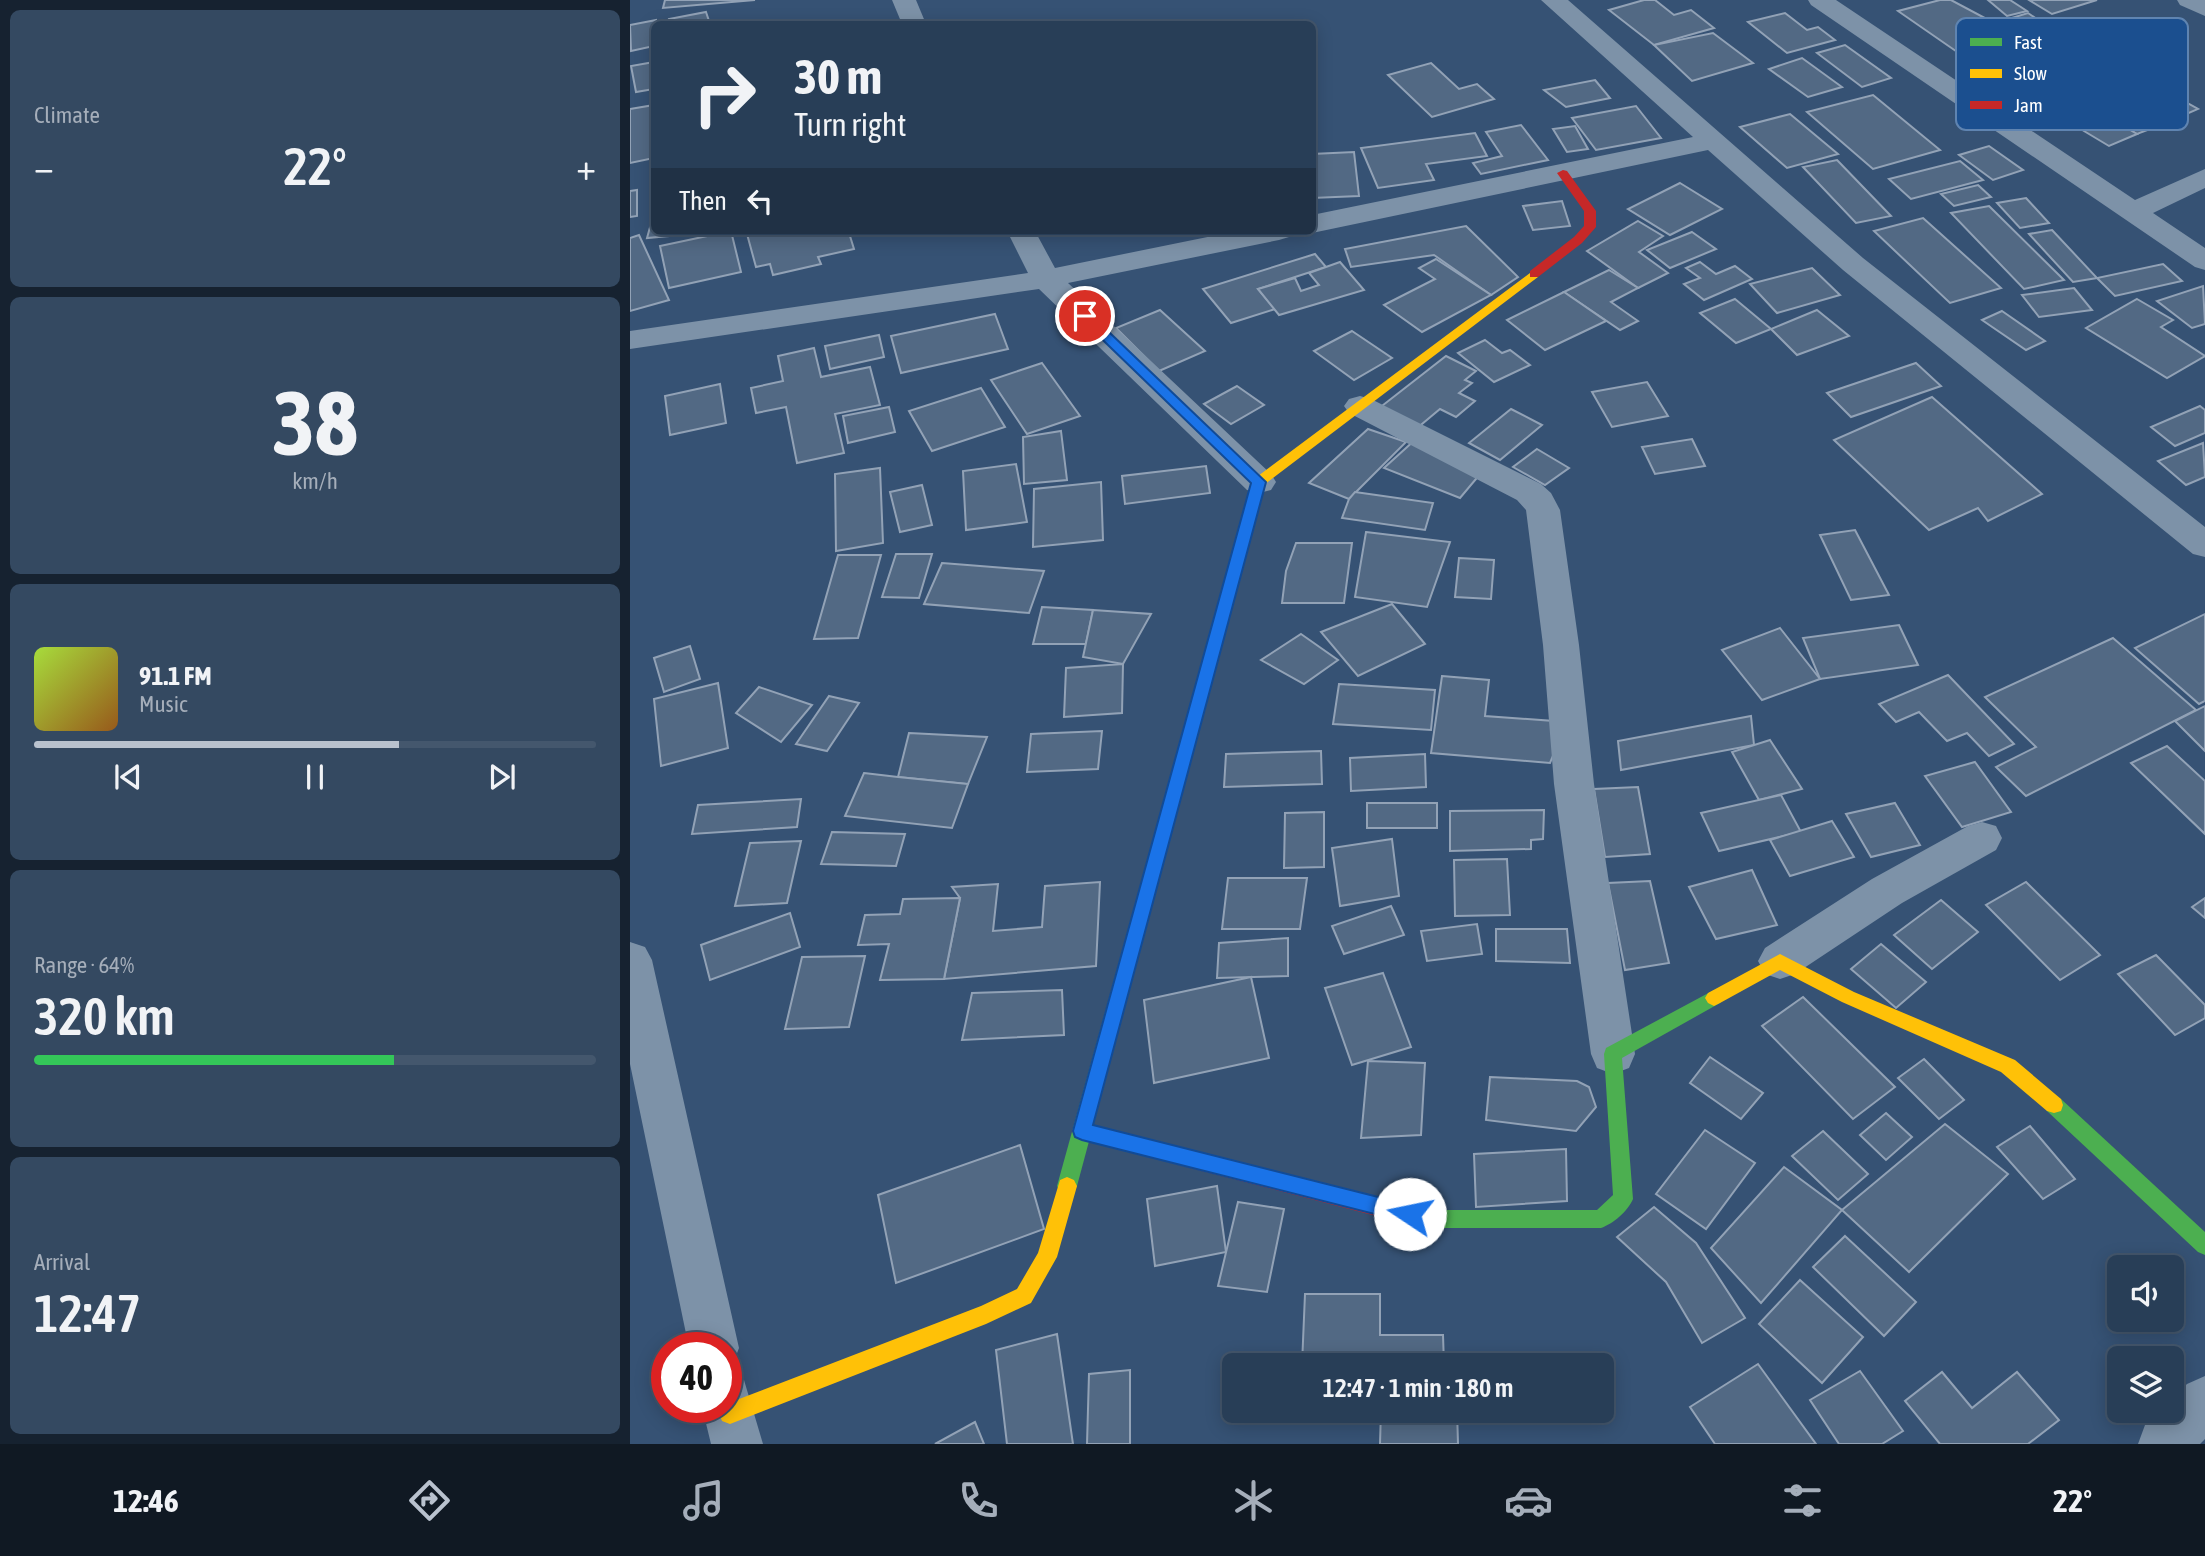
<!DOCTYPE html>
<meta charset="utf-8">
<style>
:root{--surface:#283e57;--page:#344961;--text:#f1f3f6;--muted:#a5aeba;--line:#44576d;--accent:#b9c2ce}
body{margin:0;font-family:"Asap Condensed",sans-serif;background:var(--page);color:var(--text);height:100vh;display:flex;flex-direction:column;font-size:26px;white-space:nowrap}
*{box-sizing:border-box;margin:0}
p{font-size:23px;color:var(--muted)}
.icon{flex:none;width:38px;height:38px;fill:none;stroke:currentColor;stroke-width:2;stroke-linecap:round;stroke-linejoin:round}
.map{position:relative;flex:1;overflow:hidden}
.details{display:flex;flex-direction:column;gap:10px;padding:10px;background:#162230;width:630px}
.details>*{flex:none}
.hud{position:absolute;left:21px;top:21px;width:665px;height:214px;border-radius:10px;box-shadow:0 4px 18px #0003,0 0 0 2px var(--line);background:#283e57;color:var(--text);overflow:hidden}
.tools{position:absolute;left:1477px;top:1255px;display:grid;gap:14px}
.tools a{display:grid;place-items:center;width:77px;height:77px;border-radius:10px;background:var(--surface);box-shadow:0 4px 18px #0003,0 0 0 2px var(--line);font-size:35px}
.speed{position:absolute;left:21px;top:1332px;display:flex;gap:14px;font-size:35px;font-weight:700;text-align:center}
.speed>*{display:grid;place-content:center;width:91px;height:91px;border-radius:50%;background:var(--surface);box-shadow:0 4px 18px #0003,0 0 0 2px var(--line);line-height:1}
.speed .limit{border:10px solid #d22;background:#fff;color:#111}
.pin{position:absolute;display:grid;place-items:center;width:60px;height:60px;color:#fff;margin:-30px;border:4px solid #fff;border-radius:50%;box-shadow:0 2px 7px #0007}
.me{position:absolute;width:77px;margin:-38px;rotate:281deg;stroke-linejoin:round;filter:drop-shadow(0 0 5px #0008)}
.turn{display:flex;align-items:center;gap:24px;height:147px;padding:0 28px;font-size:32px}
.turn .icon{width:91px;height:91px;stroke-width:2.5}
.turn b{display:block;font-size:49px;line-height:60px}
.then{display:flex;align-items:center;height:66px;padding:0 28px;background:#0003;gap:14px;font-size:26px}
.big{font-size:52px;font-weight:600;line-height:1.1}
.details .tile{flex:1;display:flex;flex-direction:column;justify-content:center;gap:10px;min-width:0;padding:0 24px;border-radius:10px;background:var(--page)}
.details .dial{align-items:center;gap:0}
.dial b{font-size:91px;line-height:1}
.song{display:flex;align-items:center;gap:21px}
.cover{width:84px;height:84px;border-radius:10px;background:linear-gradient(135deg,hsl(80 70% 55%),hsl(30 70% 35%))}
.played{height:7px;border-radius:4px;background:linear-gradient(90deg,var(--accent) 65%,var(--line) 65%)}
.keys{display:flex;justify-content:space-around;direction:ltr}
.heat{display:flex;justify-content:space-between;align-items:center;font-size:38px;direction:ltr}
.charge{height:10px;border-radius:5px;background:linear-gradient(90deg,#34c759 64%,var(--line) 0)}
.trip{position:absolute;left:592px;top:1353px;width:392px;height:70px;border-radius:10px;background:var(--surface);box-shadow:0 4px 18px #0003,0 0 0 2px var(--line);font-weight:600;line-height:70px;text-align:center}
.tabs{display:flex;height:112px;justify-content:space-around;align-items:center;background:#101923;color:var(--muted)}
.tabs .icon{width:49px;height:49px}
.tabs .on{color:var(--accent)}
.tabs b{font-size:32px;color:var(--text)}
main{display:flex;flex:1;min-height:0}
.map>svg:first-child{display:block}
.building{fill:#526984;stroke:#92a2b6;stroke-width:2}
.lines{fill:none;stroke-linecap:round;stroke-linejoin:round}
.street{fill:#7d92a8;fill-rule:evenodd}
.fast{fill:#4caf50;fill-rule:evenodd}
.slow{fill:#ffc107;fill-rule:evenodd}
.jam{fill:#c62828;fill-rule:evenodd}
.route{fill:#1a73e8;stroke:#114b97;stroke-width:2}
.key{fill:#1b4f8f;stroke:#5f84b1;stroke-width:2}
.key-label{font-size:19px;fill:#fff}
</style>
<main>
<section class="details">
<div class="tile"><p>Climate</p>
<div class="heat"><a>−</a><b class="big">22°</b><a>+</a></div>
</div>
<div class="tile dial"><b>38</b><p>km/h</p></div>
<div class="tile">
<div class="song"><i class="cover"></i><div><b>91.1 FM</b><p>Music</p></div></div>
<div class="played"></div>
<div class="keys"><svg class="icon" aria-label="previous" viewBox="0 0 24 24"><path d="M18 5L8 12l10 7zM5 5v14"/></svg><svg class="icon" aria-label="pause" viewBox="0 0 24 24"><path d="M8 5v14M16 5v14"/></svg><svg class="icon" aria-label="next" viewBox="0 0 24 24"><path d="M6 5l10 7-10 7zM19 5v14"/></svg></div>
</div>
<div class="tile"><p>Range · 64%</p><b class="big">320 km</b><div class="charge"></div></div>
<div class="tile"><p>Arrival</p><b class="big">12:47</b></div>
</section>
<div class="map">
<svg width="1575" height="1444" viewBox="0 0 1575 1444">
<rect width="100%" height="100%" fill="#365274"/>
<g class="building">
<path d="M35,0H125L33,8Z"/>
<path d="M1014,0H1025L1044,15L1061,10L1084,28L1024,45L979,10Z"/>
<path d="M1310,0H1321L1353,17L1349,19L1369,33L1349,39L1362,47L1333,56L1268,11Z"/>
<path d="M1358,0H1380L1397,11L1377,16Z"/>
<path d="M1399,0H1467L1422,14Z"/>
<path d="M76,12L80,24H40L39,19Z"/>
<path d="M1155,13L1177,30L1188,27L1205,40L1157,53L1118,22Z"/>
<path d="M1398,13L1420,28L1428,25L1483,62L1447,75L1365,23Z"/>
<path d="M26,20L24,46L1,51L0,25Z"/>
<path d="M1083,33L1123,63L1062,81L1024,45Z"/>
<path d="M1215,45L1261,78L1232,87L1187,53Z"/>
<path d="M1172,58L1212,87L1178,97L1139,69Z"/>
<path d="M24,62V89L6,92L1,66Z"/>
<path d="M801,63L829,89L847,84L864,99L802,117L758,75Z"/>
<path d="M1491,66L1568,109L1536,123L1510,108L1525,102L1493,84L1498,82L1477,71Z"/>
<path d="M1468,76L1514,102L1506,106L1536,123L1507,134L1432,90Z"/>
<path d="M965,80L980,98L936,107L914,90Z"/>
<path d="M1432,90L1507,134L1479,146L1404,101Z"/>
<path d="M1243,95L1310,150L1243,169L1177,112Z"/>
<path d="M24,105V158L0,163V109Z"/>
<path d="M1006,106L1031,138L966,150L942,118Z"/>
<path d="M1160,114L1208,154L1157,168L1110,127Z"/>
<path d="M891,125L918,160L851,174L843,163L872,156L856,132Z"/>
<path d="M945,126L958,149L937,152L923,129Z"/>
<path d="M845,133L857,156L796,164L804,180L748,188L731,148Z"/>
<path d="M1359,146L1393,170L1363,180L1329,155Z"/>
<path d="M724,152L729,196L682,198V154Z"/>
<path d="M1207,160L1261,216L1226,223L1173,167Z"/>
<path d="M1330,161L1353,180L1281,199L1259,179Z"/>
<path d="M1050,183L1092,209L1040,235L998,209Z"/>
<path d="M1348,185L1361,197L1324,206L1311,194Z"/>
<path d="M7,190V216L0,217V191Z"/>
<path d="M1396,198L1419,223L1390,228L1367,203Z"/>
<path d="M932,201L940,226L903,230L893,206Z"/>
<path d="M1359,206L1434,280L1394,289L1321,213Z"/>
<path d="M1293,218L1371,288L1320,303L1244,231Z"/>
<path d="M22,220H24V231H93L17,238Z"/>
<path d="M1008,221L1033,236L1009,252L1038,273L1008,288L957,251Z"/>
<path d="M836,226L888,277L861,295L804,255L721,267L715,249Z"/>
<path d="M1422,230L1467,278L1443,282L1399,234Z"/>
<path d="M101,231L111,272L39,288L30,246Z"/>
<path d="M130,231H243L220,236L224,249L188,257L191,264L143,275L140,264L126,267L117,234Z"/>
<path d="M1062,232L1086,249L1040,268L1017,250Z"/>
<path d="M9,235L39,300L0,311V238Z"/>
<path d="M685,254L696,267L628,289L645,309L601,323L573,289Z"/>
<path d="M806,259L861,295L792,332L754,305L805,279L789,268Z"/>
<path d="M710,262L734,290L649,315L628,289L665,278L671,291L689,285L679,273Z"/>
<path d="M1070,262L1086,274L1105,266L1122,279L1074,300L1054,284L1070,278L1056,268Z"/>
<path d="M1533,264L1552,281L1485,296L1467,278Z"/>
<path d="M1182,268L1210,295L1147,313L1120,284Z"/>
<path d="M979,270L1008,288L981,302L1008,321L990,330L934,292Z"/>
<path d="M1573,286L1575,324L1562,328L1527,301Z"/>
<path d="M1444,288L1462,310L1409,317L1392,295Z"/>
<path d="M934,292L976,321L915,350L877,320Z"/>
<path d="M1105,299L1141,329L1106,343L1070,313Z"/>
<path d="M1507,299L1543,320L1531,327L1575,356L1537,378L1456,328Z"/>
<path d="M530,310L575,351L529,371L486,328Z"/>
<path d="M1187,310L1219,336L1167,355L1141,329Z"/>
<path d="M1372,311L1415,341L1396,350L1352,320Z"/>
<path d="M365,314L378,349L271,373L261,336Z"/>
<path d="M722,331L762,358L724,380L684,351Z"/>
<path d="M249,335L254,357L200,369L195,346Z"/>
<path d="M855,340L872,353L880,350L900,365L864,382L828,353Z"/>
<path d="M184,348L191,377L240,367L250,405L205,414L214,453L167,463L156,407L126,413L121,388L153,381L148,356Z"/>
<path d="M816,356L846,371L835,380L842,383L829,393L845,401L826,417L810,409L786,429L748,409Z"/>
<path d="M412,363L450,416L397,434L361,380Z"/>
<path d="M1286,363L1311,386L1221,417L1197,393Z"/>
<path d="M1017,382L1038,416L982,427L962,392Z"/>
<path d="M90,384L96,423L40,435L35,396Z"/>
<path d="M607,386L634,405L601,424L574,404Z"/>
<path d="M351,388L375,427L302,451L279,411Z"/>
<path d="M1302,397L1412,494L1358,521L1348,508L1299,530L1204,440Z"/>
<path d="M1570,406L1575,410V433L1545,446L1521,427Z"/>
<path d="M259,407L265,432L218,443L213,416Z"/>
<path d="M881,409L912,425L870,460L839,443Z"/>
<path d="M738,429L776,442L719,499L679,483Z"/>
<path d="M431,431L437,480L394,484L393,437Z"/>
<path d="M786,439L851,473L830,498L754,468Z"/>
<path d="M1062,439L1075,466L1025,474L1012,447Z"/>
<path d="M1573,443L1575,477L1556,485L1528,461Z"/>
<path d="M907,449L939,468L915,485L883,467Z"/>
<path d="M386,464L397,522L336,530L333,471Z"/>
<path d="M576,466L580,493L495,504L492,476Z"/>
<path d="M250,468L253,543L206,551L205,474Z"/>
<path d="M471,482L473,540L403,547L404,489Z"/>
<path d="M292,485L302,525L270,532L260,492Z"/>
<path d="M725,492L803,503L795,530L712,518L719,499Z"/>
<path d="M1225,530L1259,595L1221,600L1190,535Z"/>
<path d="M736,532L820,542L797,607L725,597Z"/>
<path d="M666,543H722L714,603H652L656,571Z"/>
<path d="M266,554H302L289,598L252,597Z"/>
<path d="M208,555H251L228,638L184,639Z"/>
<path d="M829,558L864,560L861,599L825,597Z"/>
<path d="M312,563L414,571L399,613L294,604Z"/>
<path d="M762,604L795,644L728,676L691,632Z"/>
<path d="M412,607L463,610L456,644H403Z"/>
<path d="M463,610L521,614L493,664L453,657Z"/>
<path d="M1575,614V701L1569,704L1505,648Z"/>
<path d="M1269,625L1288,665L1190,679L1173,638Z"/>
<path d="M1150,628L1190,679L1132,700L1092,650Z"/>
<path d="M671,634L708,660L674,684L631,660Z"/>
<path d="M1483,638L1566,710L1396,796L1366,767L1406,747L1355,697Z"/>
<path d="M60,646L70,679L34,692L24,658Z"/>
<path d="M493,664L492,713L434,717L436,668Z"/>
<path d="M1318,675L1384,744L1359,756L1337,733L1317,741L1289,712L1266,722L1249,704Z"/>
<path d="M812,676L859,680L855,716L937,722L920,763L801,753Z"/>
<path d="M88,683L98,748L31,766L24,699Z"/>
<path d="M709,684L805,690L801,730L703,724Z"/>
<path d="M129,687L182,705L151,742L106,713Z"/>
<path d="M199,696L229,703L197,751L166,744Z"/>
<path d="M1575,706V751L1545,721Z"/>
<path d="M1121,716L1124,745L991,770L988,741Z"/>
<path d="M472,731L468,769L397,772L401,734Z"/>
<path d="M279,733L357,737L338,784L268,777Z"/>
<path d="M1140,740L1172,789L1129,800L1102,752Z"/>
<path d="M1537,746L1575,781V834L1501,763Z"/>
<path d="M691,751L692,784L594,787L596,754Z"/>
<path d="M795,754L796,787L721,791L720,758Z"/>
<path d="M1345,762L1381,812L1332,827L1295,776Z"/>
<path d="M234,773L268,777L338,784L322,828L215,816Z"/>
<path d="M1008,787L1020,854L975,857L964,789Z"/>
<path d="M1151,795L1171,832L1089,851L1071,813Z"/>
<path d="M171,799L167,827L62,834L68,805Z"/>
<rect x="737" y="803" width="70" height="25"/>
<path d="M1265,803L1290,845L1241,857L1216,814Z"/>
<path d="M914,810L913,839L901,840V849L820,851V811Z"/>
<path d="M694,812V867L654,868L655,813Z"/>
<path d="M1202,821L1224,857L1160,876L1140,840Z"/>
<path d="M202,832L275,834L266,866L191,864Z"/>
<path d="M762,839L769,896L710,906L702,848Z"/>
<path d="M171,841L157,903L105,906L120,843Z"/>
<path d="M877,859L880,915L825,916L824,860Z"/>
<path d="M1122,870L1147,925L1086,939L1059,887Z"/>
<path d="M598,878H677L670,929H592Z"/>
<path d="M1020,881L1039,963L995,970L978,883Z"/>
<path d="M470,882L466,966L314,979L330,898L322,887L368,884L363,931L412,927L415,886Z"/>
<path d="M1396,882L1470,955L1430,980L1356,905Z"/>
<path d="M330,898L314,979L250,980L259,944L228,945L235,915L270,914L273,899Z"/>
<path d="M1575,898V918L1562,907Z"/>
<path d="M1311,900L1348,932L1302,969L1264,935Z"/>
<path d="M761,906L774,935L714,954L702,926Z"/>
<path d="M160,913L170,947L80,980L71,945Z"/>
<path d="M847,924L852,954L797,961L791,931Z"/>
<path d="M866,929H937L940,963L866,961Z"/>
<path d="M658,938V976L587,978L589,943Z"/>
<path d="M1251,944L1296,982L1266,1008L1221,969Z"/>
<path d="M1526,955L1575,1005V1018L1545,1035L1488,974Z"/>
<path d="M235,956L219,1027L155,1029L172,957Z"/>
<path d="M753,973L781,1047L722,1065L695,988Z"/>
<path d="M621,977L639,1058L524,1083L514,1000Z"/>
<path d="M432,990L434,1035L332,1040L342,993Z"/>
<path d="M1173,997L1265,1087L1223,1119L1132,1026Z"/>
<path d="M1080,1057L1133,1093L1111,1119L1060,1083Z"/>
<path d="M1294,1059L1334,1100L1309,1119L1268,1078Z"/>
<path d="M738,1061L795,1063L791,1135L731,1138Z"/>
<path d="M860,1077L947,1081L959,1087L966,1107L946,1131L856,1120Z"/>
<path d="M1256,1113L1282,1137L1256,1160L1230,1135Z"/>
<path d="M1315,1124L1378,1174L1279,1272L1212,1210Z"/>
<path d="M1400,1126L1445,1179L1413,1199L1367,1147Z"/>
<path d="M1075,1130L1125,1163L1076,1229L1026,1194Z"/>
<path d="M1193,1131L1238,1174L1208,1200L1162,1156Z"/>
<path d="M390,1145L414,1229L266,1283L248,1195Z"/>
<path d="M936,1149L937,1201L846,1207L844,1154Z"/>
<path d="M1154,1167L1212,1210L1131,1303L1081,1248Z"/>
<path d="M587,1186L596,1252L525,1266L517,1199Z"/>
<path d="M608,1202L654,1209L637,1292L588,1286Z"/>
<path d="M1024,1207L1066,1243L1115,1318L1072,1343L1036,1282L987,1237Z"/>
<path d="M1215,1236L1286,1302L1254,1336L1183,1267Z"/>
<path d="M1170,1280L1233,1337L1192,1383L1129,1324Z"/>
<path d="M675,1294H750V1335H813L814,1365H672Z"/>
<path d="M427,1334L443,1444H377L366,1350Z"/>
<path d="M1128,1364L1186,1444H1085L1060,1407Z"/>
<path d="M500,1370V1444H457L459,1374Z"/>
<path d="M1230,1371L1273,1431L1252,1444H1209L1180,1400Z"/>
<path d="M1312,1372L1342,1408L1387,1372L1429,1420L1398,1444H1310L1275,1401Z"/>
<path d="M751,1410H827L828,1444H750Z"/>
<path d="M345,1422L354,1444H305Z"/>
</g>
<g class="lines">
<g class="street">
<path d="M262,0H286L296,24H272Z"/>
<path d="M911,0H938L1233,258L1575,527V557L1563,554L1213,270L1078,150L682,233L675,231H682V215L1063,137Z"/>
<path d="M1178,0H1206L1505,200L1575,169V188L1523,213L1575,248V270L1565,267L1181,5Z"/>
<path d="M1547,0H1575V16L1550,5Z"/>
<path d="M377,231H405L425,268L607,231H663L659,237L649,240L438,283L641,474L646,482L641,490L629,493L617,490L409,289L0,349V331L398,273Z"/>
<path d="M730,396L741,399L911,484L921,493L930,510L949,645L964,784L1005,1054L999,1068L983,1074L967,1068L961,1054L924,784L913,645L896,510L887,500L719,413L714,406L719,399Z"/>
<path d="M1352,822L1366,826L1372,838L1366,850L1272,903L1165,974L1150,979L1135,974L1128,961L1135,948L1242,879L1338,826Z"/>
<path d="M0,942L15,947L22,960L109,1348L102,1366L96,1368V1348H59L0,1064Z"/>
<path d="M96,1372L114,1380L133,1444H81L72,1407H96Z"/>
<path d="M1575,1376V1439L1570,1444H1508L1515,1425L1530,1410H1542V1399L1557,1384Z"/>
</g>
<g class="fast">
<path d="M567,703L575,709L447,1186L444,1192L437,1195L430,1192L427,1186L559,709Z"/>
<path d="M1084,990L1090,993L1093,998L1090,1003L992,1058L1003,1199C998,1211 983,1224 971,1228H806L786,1223L783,1216L786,1209L793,1207L806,1210H967L983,1195L974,1054L976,1048Z"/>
<path d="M1424,1097L1431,1099L1575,1232V1255L1568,1252L1417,1111L1415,1105L1417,1099Z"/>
</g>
<g class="slow">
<path d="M904,270L908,271V277L635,484L575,709L573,713H561L559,709L624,479Z"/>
<path d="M1150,954L1224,992L1385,1060L1431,1099L1433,1105L1431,1111L1424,1113L1417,1111L1371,1072L1212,1002L1150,970L1090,1003L1084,1006L1078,1003L1075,998L1078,993Z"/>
<path d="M437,1177L444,1180L447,1186L427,1257L401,1303L356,1324L100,1424L92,1421L89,1413L96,1404L351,1306L387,1289L408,1253L430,1180Z"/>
</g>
<g class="jam">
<path d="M933,170L937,171L966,211V227L952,243L908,277H900V271L944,237L954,226V211L927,173Z"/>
<path d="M452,1122L754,1200L800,1209L803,1216L800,1223L793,1225L754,1218L452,1140L445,1137L442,1131L445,1125Z"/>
</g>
</g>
<path class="route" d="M455,312L459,313L636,482L463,1125L780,1205L787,1207L790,1214L787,1221L780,1223L452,1140L445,1137L443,1131L621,483L450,318V313Z"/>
<rect x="1326" y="18" width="232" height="112" rx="10" class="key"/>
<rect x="1340" y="38" width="32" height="8" fill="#4caf50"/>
<rect x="1340" y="69" width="32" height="9" fill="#ffc107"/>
<rect x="1340" y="101" width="32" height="8" fill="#c62828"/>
<g class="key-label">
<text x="1384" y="49">Fast</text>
<text x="1384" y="80">Slow</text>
<text x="1384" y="112">Jam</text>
</g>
</svg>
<div class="tools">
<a><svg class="icon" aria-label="sound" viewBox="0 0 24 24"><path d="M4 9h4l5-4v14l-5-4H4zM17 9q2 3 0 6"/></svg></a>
<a><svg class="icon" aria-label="layers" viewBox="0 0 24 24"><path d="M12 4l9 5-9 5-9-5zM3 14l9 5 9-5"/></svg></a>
</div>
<div class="speed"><div class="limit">40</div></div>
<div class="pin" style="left:455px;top:316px;background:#d93025"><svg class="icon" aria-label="arrive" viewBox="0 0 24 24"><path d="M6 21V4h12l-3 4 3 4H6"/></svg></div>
<svg class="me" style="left:780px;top:1214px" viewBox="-20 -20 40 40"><circle r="19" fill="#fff"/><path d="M0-13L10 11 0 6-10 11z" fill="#1a73e8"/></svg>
<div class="trip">12:47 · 1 min · 180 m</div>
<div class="hud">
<div class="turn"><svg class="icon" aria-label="right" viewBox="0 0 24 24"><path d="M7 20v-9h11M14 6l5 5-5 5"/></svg><div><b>30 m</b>Turn right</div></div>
<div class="then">Then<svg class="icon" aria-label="left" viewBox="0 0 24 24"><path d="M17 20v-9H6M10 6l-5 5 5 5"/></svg></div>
</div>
</div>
</main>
<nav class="tabs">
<b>12:46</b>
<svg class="icon on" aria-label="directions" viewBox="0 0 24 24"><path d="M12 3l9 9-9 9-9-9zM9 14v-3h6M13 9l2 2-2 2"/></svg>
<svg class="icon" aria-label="music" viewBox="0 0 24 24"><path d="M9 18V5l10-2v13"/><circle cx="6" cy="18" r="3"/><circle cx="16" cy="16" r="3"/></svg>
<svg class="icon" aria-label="phone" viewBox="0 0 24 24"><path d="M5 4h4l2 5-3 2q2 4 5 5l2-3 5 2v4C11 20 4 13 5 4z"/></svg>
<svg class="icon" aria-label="climate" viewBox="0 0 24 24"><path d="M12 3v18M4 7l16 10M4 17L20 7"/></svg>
<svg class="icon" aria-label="car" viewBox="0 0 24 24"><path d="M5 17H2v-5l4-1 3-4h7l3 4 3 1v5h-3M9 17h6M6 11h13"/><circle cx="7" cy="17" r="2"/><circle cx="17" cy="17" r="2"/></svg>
<svg class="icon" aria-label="filters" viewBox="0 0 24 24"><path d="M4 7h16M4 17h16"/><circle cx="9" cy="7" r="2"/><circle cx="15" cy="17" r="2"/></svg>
<b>22°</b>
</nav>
